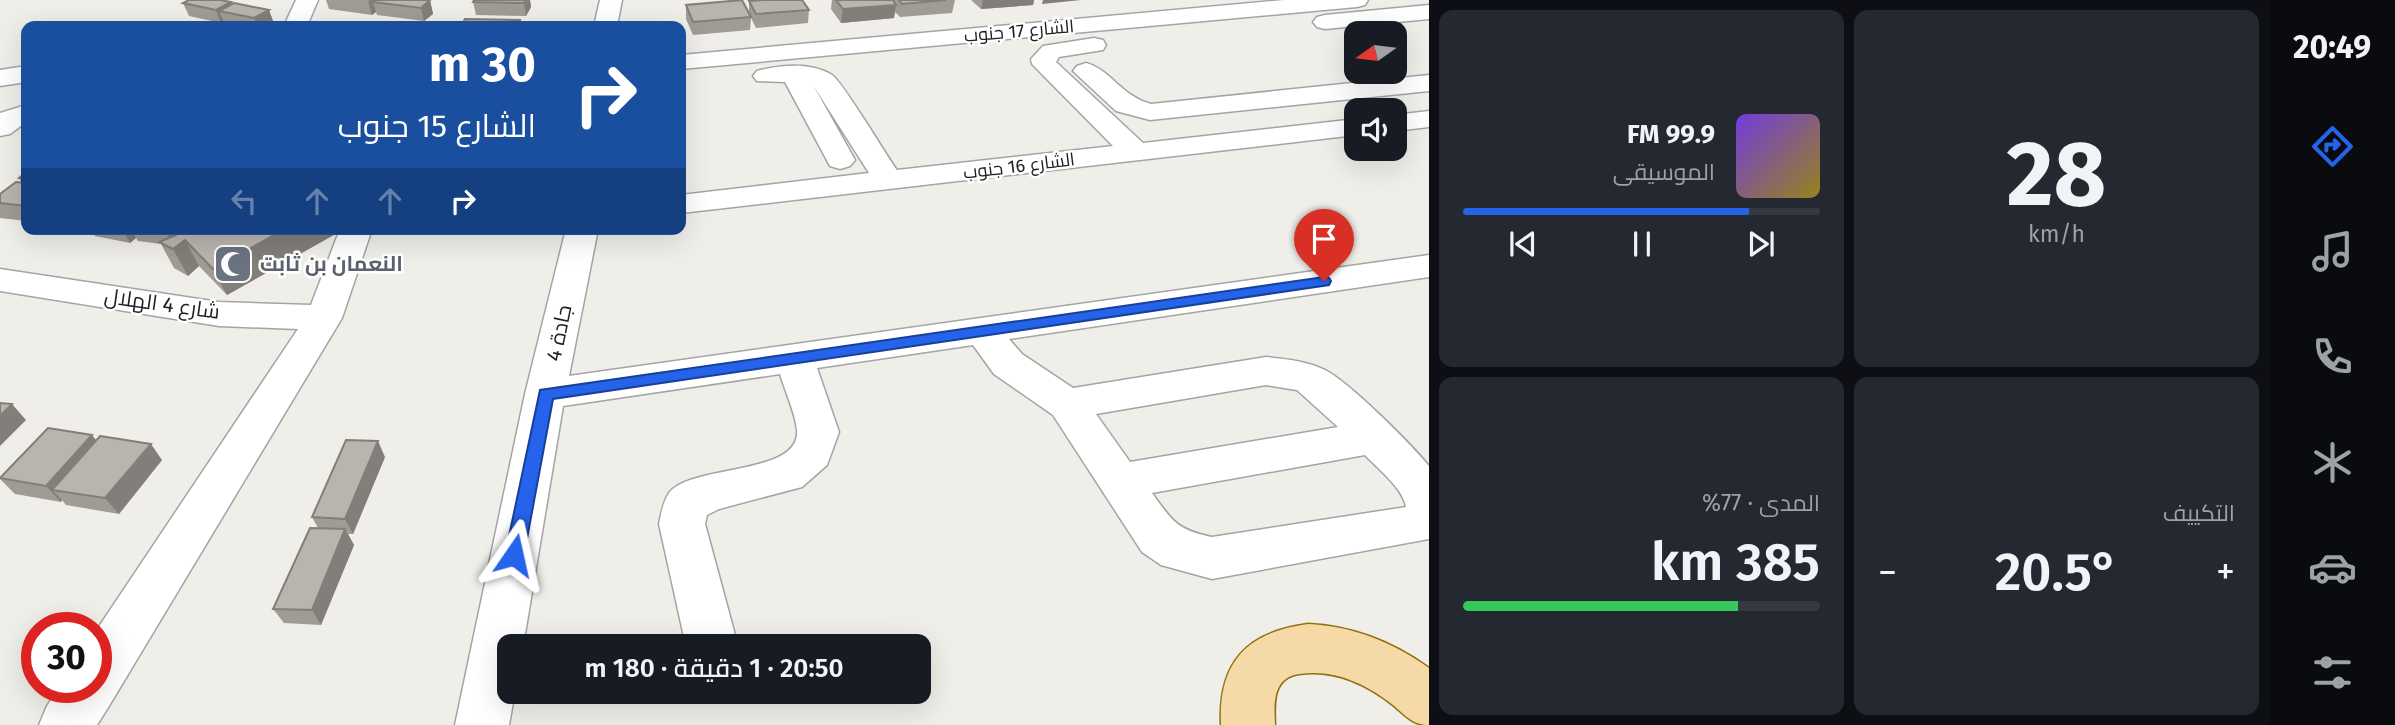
<!DOCTYPE html>
<html lang="ar">
<meta charset="utf-8">
<style>
:root{--surface:#171b24;--page:#242831;--text:#f1f3f6;--muted:#9ea1a6;--line:#363941;--accent:#2563eb}
body{margin:0;font-family:"Fira Sans",Cairo,sans-serif;background:var(--page);color:var(--text);direction:rtl;height:100vh;display:flex;flex-direction:column;font-size:26px;white-space:nowrap}
*{box-sizing:border-box;margin:0}
p{font-size:23px;color:var(--muted)}
.icon{flex:none;width:38px;height:38px;fill:none;stroke:currentColor;stroke-width:2;stroke-linecap:round;stroke-linejoin:round}
.map{position:relative;flex:1;overflow:hidden;direction:ltr}
.side{display:flex;flex-direction:column;gap:10px;padding:10px;background:#0d0f14;width:840px}
.side>*{flex:none}
.banner{position:absolute;left:21px;top:21px;width:665px;height:214px;border-radius:14px;box-shadow:0 7px 28px #0002;direction:rtl;background:#1a4fa0;color:#fff;overflow:hidden}
.needle{width:46px;rotate:256deg}
.buttons{position:absolute;left:1344px;top:21px;display:grid;gap:14px}
.buttons a{display:grid;place-items:center;width:63px;height:63px;border-radius:14px;background:var(--surface);box-shadow:0 7px 28px #0002;font-size:35px}
.speed{position:absolute;left:21px;top:612px;display:flex;gap:14px;font-size:35px;font-weight:700;text-align:center}
.speed>*{display:grid;place-content:center;width:91px;height:91px;border-radius:50%;background:var(--surface);box-shadow:0 7px 28px #0002;line-height:1}
.speed .limit{border:10px solid #d22;background:#fff;color:#111}
.pin{position:absolute;display:grid;place-items:center;width:60px;height:60px;color:#fff;margin:-72px -30px;border-radius:50% 50% 50% 0;rotate:-45deg;box-shadow:0 0 7px #0007}
.pin .icon{rotate:45deg}
.me{position:absolute;width:77px;margin:-38px;rotate:11deg;stroke-linejoin:round;filter:drop-shadow(0 0 5px #0008)}
.turn{display:flex;align-items:center;gap:24px;height:147px;padding:0 35px;font-size:32px}
.turn .icon{width:91px;height:91px;stroke-width:2.5}
.turn b{display:block;font-size:49px;line-height:60px}
.lanes{display:flex;align-items:center;height:66px;padding:0 35px;background:#0003;justify-content:center;gap:35px;direction:ltr}
.lanes .off{opacity:.35}
.big{font-size:52px;font-weight:600;line-height:1.1}
.side .tile{flex:1;display:flex;flex-direction:column;justify-content:center;gap:10px;min-width:0;padding:0 24px;border-radius:14px;background:var(--page)}
.side .dial{align-items:center;gap:0}
.dial b{font-size:91px;line-height:1}
.song{display:flex;align-items:center;gap:21px}
.cover{width:84px;height:84px;border-radius:10px;background:linear-gradient(135deg,hsl(260 70% 55%),hsl(50 70% 35%))}
.played{height:7px;border-radius:4px;background:linear-gradient(90deg,var(--accent) 80%,var(--line) 80%)}
.keys{display:flex;justify-content:space-around;direction:ltr}
.heat{display:flex;justify-content:space-between;align-items:center;font-size:38px;direction:ltr}
.charge{height:10px;border-radius:5px;background:linear-gradient(90deg,#34c759 77%,var(--line) 0)}
.side .tiles{flex:1;display:grid;gap:10px;grid-template-columns:repeat(2,1fr)}
.trip{position:absolute;left:497px;top:634px;width:434px;height:70px;border-radius:14px;background:var(--surface);box-shadow:0 7px 28px #0002;font-weight:600;line-height:70px;text-align:center;direction:rtl}
main{display:flex;flex:1;min-height:0}
.tabs{display:flex;flex-direction:column;width:126px;justify-content:space-around;align-items:center;background:#090b0e;color:var(--muted)}
.tabs .icon{width:49px;height:49px}
.tabs .current{color:var(--accent)}
.tabs b{font-size:32px;color:var(--text)}
.map>svg:first-child{display:block}
.lines{fill:none;stroke-linecap:round;stroke-linejoin:round}
.minor-casing{stroke:#a4a4a4;stroke-width:3}
.major-casing{stroke:#91710c;stroke-width:3}
.minor{fill:#fff;fill-rule:evenodd}
.major{fill:#f5daa8;fill-rule:evenodd}
.wall{fill:#9f9b95}
.shaded-wall{fill:#827e79}
.building{fill:#b9b4ad;stroke:#827e79;stroke-width:2}
.route{fill:#2563eb;stroke:#184099;stroke-width:2}
.labels{text-anchor:middle;stroke-width:5;stroke-linejoin:round;paint-order:stroke}
.far-street-label{font-size:18px;fill:#202020;stroke:#fff}
.worship-label{font-size:21px;font-weight:bold;fill:#5b616d;stroke:#fff;text-anchor:start}
.street-label{font-size:21px;fill:#202020;stroke:#fff}
</style>
<main>
<nav class="tabs">
<b>20:49</b>
<svg class="icon current" aria-label="directions" viewBox="0 0 24 24"><path d="M12 3l9 9-9 9-9-9zM9 14v-3h6M13 9l2 2-2 2"/></svg>
<svg class="icon" aria-label="music" viewBox="0 0 24 24"><path d="M9 18V5l10-2v13"/><circle cx="6" cy="18" r="3"/><circle cx="16" cy="16" r="3"/></svg>
<svg class="icon" aria-label="phone" viewBox="0 0 24 24"><path d="M5 4h4l2 5-3 2q2 4 5 5l2-3 5 2v4C11 20 4 13 5 4z"/></svg>
<svg class="icon" aria-label="climate" viewBox="0 0 24 24"><path d="M12 3v18M4 7l16 10M4 17L20 7"/></svg>
<svg class="icon" aria-label="car" viewBox="0 0 24 24"><path d="M5 17H2v-5l4-1 3-4h7l3 4 3 1v5h-3M9 17h6M6 11h13"/><circle cx="7" cy="17" r="2"/><circle cx="17" cy="17" r="2"/></svg>
<svg class="icon" aria-label="filters" viewBox="0 0 24 24"><path d="M4 7h16M4 17h16"/><circle cx="9" cy="7" r="2"/><circle cx="15" cy="17" r="2"/></svg>
</nav>
<section class="side">
<div class="tiles">
<div class="tile dial"><b>28</b><p>km/h</p></div>
<div class="tile">
<div class="song"><i class="cover"></i><div><b>99.9 FM</b><p>الموسيقى</p></div></div>
<div class="played"></div>
<div class="keys"><svg class="icon" aria-label="previous" viewBox="0 0 24 24"><path d="M18 5L8 12l10 7zM5 5v14"/></svg><svg class="icon" aria-label="pause" viewBox="0 0 24 24"><path d="M8 5v14M16 5v14"/></svg><svg class="icon" aria-label="next" viewBox="0 0 24 24"><path d="M6 5l10 7-10 7zM19 5v14"/></svg></div>
</div>
<div class="tile"><p>التكييف</p>
<div class="heat"><a>−</a><b class="big">20.5°</b><a>+</a></div>
</div>
<div class="tile"><p>المدى · 77%</p><b class="big">385 km</b><div class="charge"></div></div>
</div>
</section>
<div class="map">
<svg width="1429" height="725" viewBox="0 0 1429 725">
<rect width="100%" height="100%" fill="#f0eee8"/>
<g class="lines">
<defs>
<g id="minor">
<path d="M296,0H318L307,26H284Z"/>
<path d="M600,0H622L617,26H594Z"/>
<path d="M1284,0H1368L1365,5L1357,7L681,69V55Z"/>
<path d="M1429,5V19L1325,29L1317,27L1313,22L1317,17L1325,15Z"/>
<path d="M1094,38L1103,40L1106,45L1103,50L1059,57L1056,62L1143,143L1356,119V135L681,213V195L869,173L813,85L855,160L850,166L840,169L830,166L785,82L757,81L753,76L757,71C781,65 810,62 832,75C842,81 886,155 897,170L1113,146L1032,64L1031,59L1043,46Z"/>
<path d="M1086,63C1110,69 1121,96 1151,104L1429,75V91L1150,120L1116,111L1073,71L1077,66Z"/>
<path d="M26,66V82L0,86V70Z"/>
<path d="M26,105V122L10,134L0,136V113Z"/>
<path d="M1429,111V127L1395,131V115Z"/>
<path d="M340,229H372L342,318L109,706L97,725H39L47,706L59,688H96V631L298,329L219,326L0,291V269L219,302L311,305Z"/>
<path d="M566,229H598L569,376L1429,255V277L1009,339L1022,354L1073,388L1266,357C1285,359 1307,361 1325,370C1349,382 1410,443 1429,466V539L1212,579L1161,565L1142,552L1053,415L994,374L973,345L817,368L839,432L827,465L802,487L719,509L707,515L705,524L738,646H686L659,524C661,514 663,502 669,493C690,464 801,476 797,430C795,412 785,391 780,374L563,406L523,646H509V691H515L509,725H455L525,394ZM1266,385L1297,390L1338,427L1130,462L1096,414ZM1365,455C1378,469 1403,488 1406,507L1212,537C1177,530 1172,521 1152,493Z"/>
</g>
<path id="major" d="M1308,624C1352,626 1393,642 1429,668V725C1412,725 1405,715 1393,705C1365,683 1334,669 1299,674C1272,678 1274,704 1275,725H1221C1218,662 1247,632 1308,624Z"/>
</defs>
<use href="#minor" class="minor-casing"/>
<use href="#major" class="major-casing"/>
<use href="#minor" class="minor"/>
<use href="#major" class="major"/>
</g>
<g class="wall">
<path d="M326,0H430L433,14L424,21L377,15L376,12L372,15L329,9Z"/>
<path d="M530,0L531,7L526,16L476,15L473,2Z"/>
<path d="M832,0H955L952,13L900,17L895,12L894,18L841,23L831,9Z"/>
<path d="M971,0H1034L1033,5L981,9Z"/>
<path d="M749,1L809,10L808,23L756,28L751,18L750,30L693,35L686,19V5L749,13Z"/>
<path d="M183,3L232,4L269,10L274,24L269,26H234L225,24L224,22L221,23L189,16Z"/>
<path d="M26,172V221L0,218V194L21,182L19,178Z"/>
<path d="M91,229H338L339,232L227,295L199,266L188,276L174,268L161,244L138,241L136,238L130,243L95,236Z"/>
<path d="M96,440L162,460L119,514L66,505L62,500L61,502L15,494L0,479Z"/>
<path d="M385,457L353,534H348L354,545L321,625L284,623L273,609L318,528L312,517Z"/>
</g>
<g class="shaded-wall">
<path d="M370,0H379L373,2L376,12L372,15L368,1Z"/>
<path d="M430,0L433,14L424,21L421,8Z"/>
<path d="M525,0H530L531,7L526,16L524,3Z"/>
<path d="M983,0H1034L1033,5L981,9Z"/>
<path d="M1043,0H1081L1042,4Z"/>
<path d="M231,2L236,14L219,11L224,22L221,23L216,10Z"/>
<path d="M896,5L894,18L841,23L843,9Z"/>
<path d="M269,10L274,24L269,26H257L254,18Z"/>
<path d="M122,229H131L136,238L130,243Z"/>
<path d="M167,229H170L178,243L174,246L165,231Z"/>
<path d="M285,229H338L339,232L227,295L213,269Z"/>
<path d="M185,240L199,266L188,276L173,249Z"/>
<path d="M12,404L26,420L0,446V416Z"/>
<path d="M92,435L105,451L52,490L62,500L61,502L46,486Z"/>
<path d="M378,441L385,457L353,534L345,519Z"/>
<path d="M151,444L162,460L119,514L105,498Z"/>
<path d="M345,529L354,545L321,625L312,610Z"/>
</g>
<g class="building">
<path d="M189,0H220L231,2L216,10L183,3Z"/>
<path d="M376,0H430L421,8L373,2Z"/>
<path d="M474,0H525L524,3L473,2Z"/>
<path d="M742,0L751,17L693,22L686,5Z"/>
<path d="M763,0H802L809,10L756,14L749,1Z"/>
<path d="M836,0H893L896,5L843,9Z"/>
<path d="M899,0H946L902,4Z"/>
<path d="M234,3L269,10L254,18L219,11Z"/>
<path d="M465,19L520,20L517,26H461Z"/>
<path d="M26,172V179L19,178Z"/>
<path d="M16,182L26,183V206L0,203V194Z"/>
<path d="M171,229H285L213,269L185,240L173,249L159,242L176,235Z"/>
<path d="M0,403L12,404L0,416Z"/>
<path d="M48,428L92,435L46,486L0,478Z"/>
<path d="M100,436L151,444L105,498L52,490Z"/>
<path d="M346,440L378,441L345,519L312,517Z"/>
<path d="M310,528L345,529L312,610L273,609Z"/>
</g>
<path class="route" d="M1324,277L1329,278L1331,281L1329,285L553,399L524,555L521,561L514,564L507,561L505,555L540,390Z"/>
<defs>
<symbol id="mosque-square" viewBox="-11 -11 22 22"><rect x="-9" y="-9" width="18" height="18" rx="4" fill="#6b7280" stroke="#fff"/><path d="M3.5-4.9A6 6 0 1 0 3.5 4.9A5 5 0 1 1 3.5-4.9Z" fill="#fff"/></symbol>
</defs>
<g fill-rule="evenodd">
<use href="#mosque-square" x="211" y="242" width="44" height="44"/>
</g>
<g class="labels">
<g class="far-street-label">
<text transform="translate(1019 31) rotate(-5)" y="6">الشارع 17 جنوب</text>
<text transform="translate(1019 166) rotate(-7)" y="6">الشارع 16 جنوب</text>
</g>
<g class="worship-label">
<text x="260" y="271">النعمان بن ثابت</text>
</g>
<g class="street-label">
<text transform="translate(162 304) rotate(8)" y="7">شارع 4 الهلال</text>
<text transform="translate(559 333) rotate(-78)" y="7">جادة 4</text>
</g>
</g>
</svg>
<div class="buttons">
<a><svg class="needle" viewBox="-14 -14 28 28"><path d="M0-13l5 13h-10z" fill="#e53935"/><path d="M0 13l5-13h-10z" fill="#9ea1a6"/></svg></a>
<a><svg class="icon" aria-label="sound" viewBox="0 0 24 24"><path d="M4 9h4l5-4v14l-5-4H4zM17 9q2 3 0 6"/></svg></a>
</div>
<div class="speed"><div class="limit">30</div></div>
<div class="pin" style="left:1324px;top:281px;background:#d93025"><svg class="icon" aria-label="arrive" viewBox="0 0 24 24"><path d="M6 21V4h12l-3 4 3 4H6"/></svg></div>
<svg class="me" style="left:514px;top:555px" viewBox="-20 -20 40 40"><path d="M0-17L14 15 0 8-14 15z" fill="#2563eb" stroke="#fff" stroke-width="4"/></svg>
<div class="trip">20:50 · 1 دقيقة · 180 m</div>
<div class="banner">
<div class="turn"><svg class="icon" aria-label="right" viewBox="0 0 24 24"><path d="M7 20v-9h11M14 6l5 5-5 5"/></svg><div><b>30 m</b>الشارع 15 جنوب</div></div>
<div class="lanes"><svg class="icon off" aria-label="left" viewBox="0 0 24 24"><path d="M17 20v-9H6M10 6l-5 5 5 5"/></svg><svg class="icon off" aria-label="ahead" viewBox="0 0 24 24"><path d="M12 20V5M6 11l6-6 6 6"/></svg><svg class="icon off" aria-label="ahead" viewBox="0 0 24 24"><path d="M12 20V5M6 11l6-6 6 6"/></svg><svg class="icon" aria-label="right" viewBox="0 0 24 24"><path d="M7 20v-9h11M14 6l5 5-5 5"/></svg></div>
</div>
</div>
</main>
